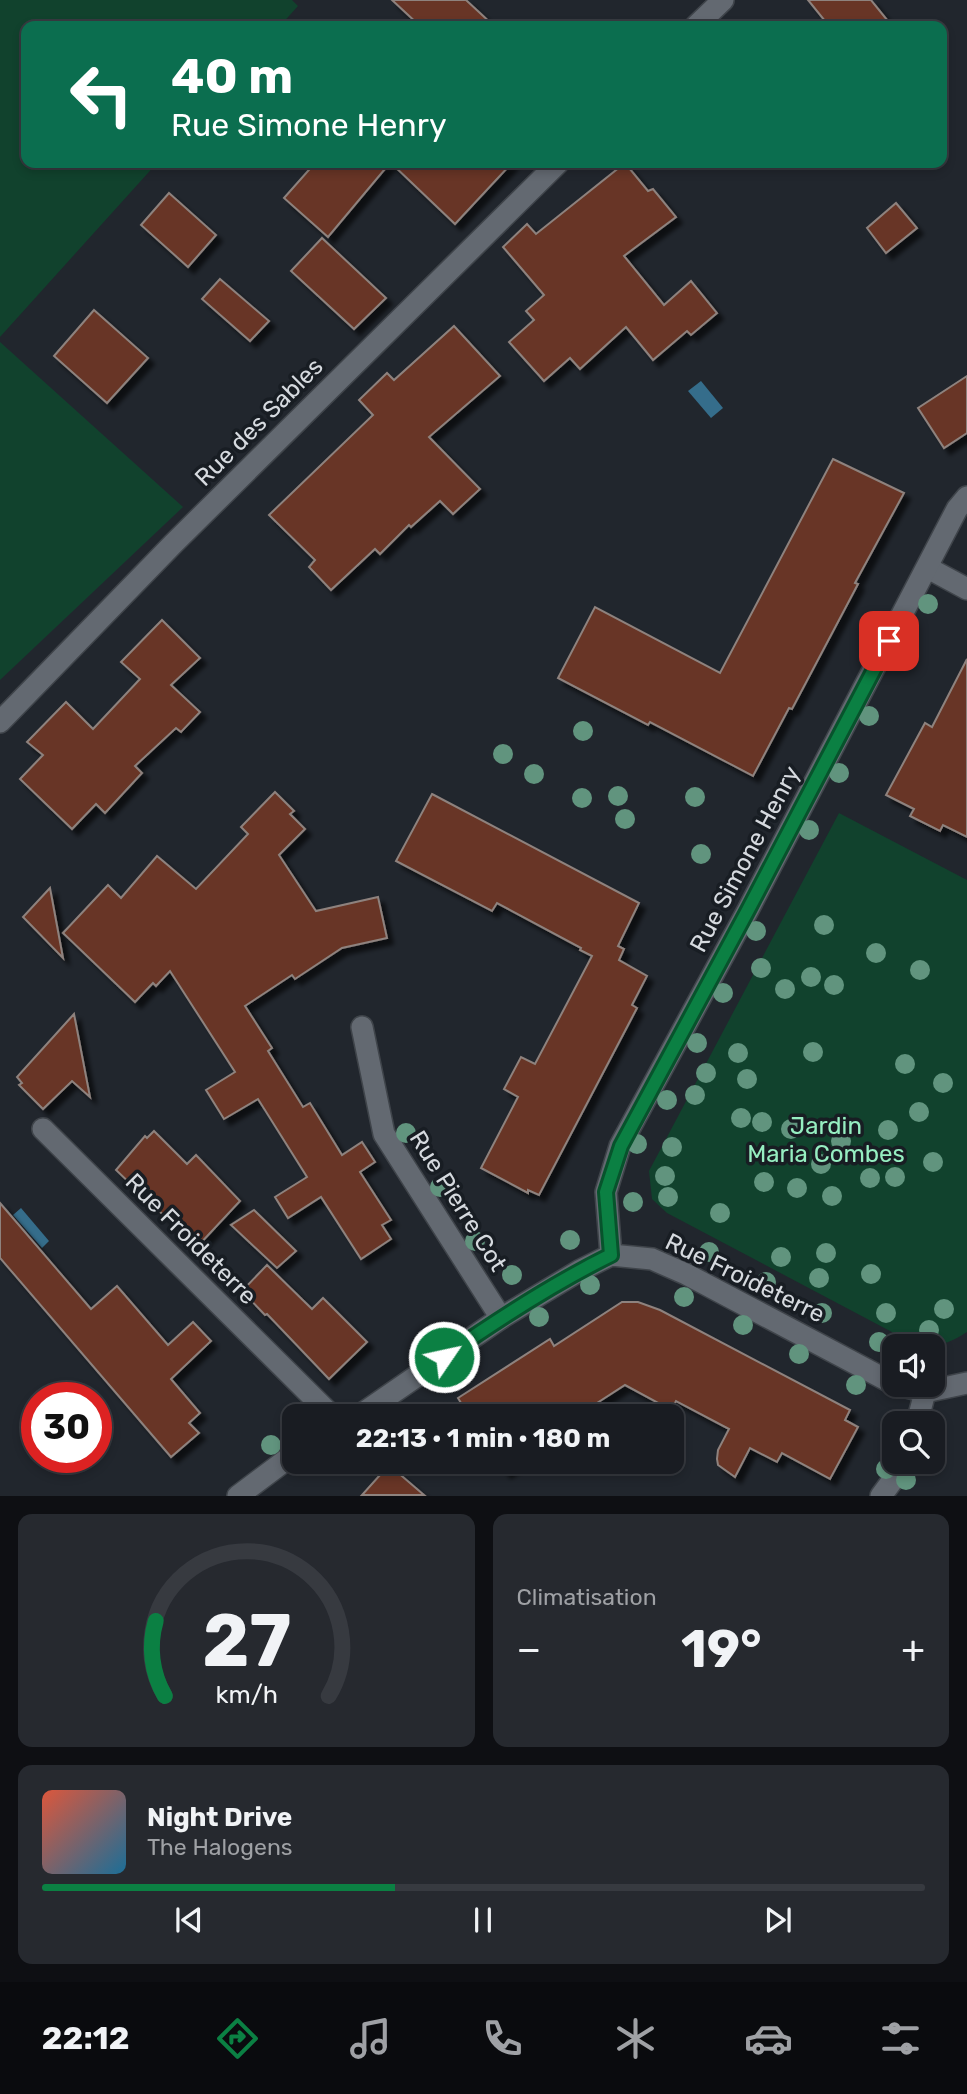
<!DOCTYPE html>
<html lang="fr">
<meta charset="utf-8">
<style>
:root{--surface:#191c22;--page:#26292f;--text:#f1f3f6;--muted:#9fa1a5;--line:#373a40;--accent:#0b8043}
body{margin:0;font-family:Rubik,sans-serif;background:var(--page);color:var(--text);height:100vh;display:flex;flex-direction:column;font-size:26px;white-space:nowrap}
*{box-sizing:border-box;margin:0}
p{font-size:23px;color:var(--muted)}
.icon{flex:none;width:38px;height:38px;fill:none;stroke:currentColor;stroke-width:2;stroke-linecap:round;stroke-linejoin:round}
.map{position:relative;height:1496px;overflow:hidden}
.details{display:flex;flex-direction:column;gap:18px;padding:18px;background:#0e0f13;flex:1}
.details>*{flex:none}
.hud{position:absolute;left:21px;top:21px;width:926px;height:147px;border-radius:14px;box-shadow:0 4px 10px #0003,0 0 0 2px var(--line);background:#0b6e4f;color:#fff;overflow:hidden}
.buttons{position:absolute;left:882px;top:1334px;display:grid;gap:14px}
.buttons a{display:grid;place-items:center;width:63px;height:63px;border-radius:14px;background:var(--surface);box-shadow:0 4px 10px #0003,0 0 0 2px var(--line);font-size:35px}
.speed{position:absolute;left:21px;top:1382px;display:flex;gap:14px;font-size:35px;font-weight:700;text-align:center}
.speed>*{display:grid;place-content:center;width:91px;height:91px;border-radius:50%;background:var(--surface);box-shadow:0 4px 10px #0003,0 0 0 2px var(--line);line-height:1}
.speed .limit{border:10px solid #d22;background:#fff;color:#111}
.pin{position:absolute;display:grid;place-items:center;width:60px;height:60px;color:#fff;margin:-30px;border-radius:14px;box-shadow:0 4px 10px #0006}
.me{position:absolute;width:77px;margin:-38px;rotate:56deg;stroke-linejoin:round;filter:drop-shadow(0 0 5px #0008)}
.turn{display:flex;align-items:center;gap:24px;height:147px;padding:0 35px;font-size:32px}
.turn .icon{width:91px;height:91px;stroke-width:2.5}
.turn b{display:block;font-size:49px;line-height:60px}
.big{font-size:52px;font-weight:700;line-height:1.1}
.details .widget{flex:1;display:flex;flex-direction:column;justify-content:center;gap:10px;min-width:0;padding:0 24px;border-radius:14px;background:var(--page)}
.details .dial{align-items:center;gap:0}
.dial svg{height:182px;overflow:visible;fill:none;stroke:var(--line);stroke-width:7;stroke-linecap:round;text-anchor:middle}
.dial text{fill:var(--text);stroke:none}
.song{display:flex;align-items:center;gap:21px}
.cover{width:84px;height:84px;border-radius:10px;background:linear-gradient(135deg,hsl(10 70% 55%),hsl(200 70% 35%))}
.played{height:7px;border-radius:4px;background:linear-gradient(90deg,var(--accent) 40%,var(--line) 40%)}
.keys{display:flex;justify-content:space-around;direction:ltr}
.heat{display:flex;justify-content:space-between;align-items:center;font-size:38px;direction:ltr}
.details .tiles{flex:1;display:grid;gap:18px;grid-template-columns:1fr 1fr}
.widget:last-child{grid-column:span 2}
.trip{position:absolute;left:282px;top:1404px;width:402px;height:70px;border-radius:14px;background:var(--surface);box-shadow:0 4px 10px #0003,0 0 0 2px var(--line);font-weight:700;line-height:70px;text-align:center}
.dock{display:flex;height:112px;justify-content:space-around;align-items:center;background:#0a0b0e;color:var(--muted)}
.dock .icon{width:49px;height:49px}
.dock .selected{color:var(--accent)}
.dock b{font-size:32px;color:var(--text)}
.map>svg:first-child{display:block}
.green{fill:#11422d}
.water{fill:#356d8b}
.building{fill:#673625;stroke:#8e827e;stroke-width:2;filter:url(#shadow)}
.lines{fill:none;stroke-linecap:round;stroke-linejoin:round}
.minor-casing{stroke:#3f444a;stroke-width:24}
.minor{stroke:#636971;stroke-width:21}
.tree{fill:#61947e}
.route-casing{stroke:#07532c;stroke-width:18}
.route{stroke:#0b8043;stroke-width:12}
.labels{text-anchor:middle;stroke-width:7;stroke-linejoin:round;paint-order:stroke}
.street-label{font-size:24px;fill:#d6dadf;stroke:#181d23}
.park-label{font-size:24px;fill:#96eec1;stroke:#181d23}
</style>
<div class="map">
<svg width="967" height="1496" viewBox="0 0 967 1496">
<defs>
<filter id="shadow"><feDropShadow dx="6" dy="6" stdDeviation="2" flood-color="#0009"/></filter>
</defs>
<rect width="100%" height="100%" fill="#21262d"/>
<g class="green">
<path d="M0,0H292L298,6L280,26H26V163H157L0,337Z"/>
<path d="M0,342L183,507L0,680Z"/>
<path d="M839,813L967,880V1332C946,1346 929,1350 907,1340L667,1213L652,1199L649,1171Z"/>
</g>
<g class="water">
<path d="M701,381L723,408L711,418L688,391Z"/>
<path d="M21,1208L49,1241L42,1248L13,1215Z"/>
</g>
<g class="building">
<path d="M392,0H466L494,26H420Z"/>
<path d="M808,0H871L892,26H829Z"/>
<path d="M315,163H390L328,237L284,198Z"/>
<path d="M391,163H512L455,224Z"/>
<path d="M625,163L648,191L653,189L676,217L624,256L664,305L691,281L717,313L691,335L687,331L653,360L626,327L580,369L570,358L544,381L509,342L534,320L526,311L544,295L503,247L527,224L536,234Z"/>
<path d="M169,193L216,235L188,267L141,225Z"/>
<path d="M896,203L917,228L886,253L867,228Z"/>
<path d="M322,238L386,298L354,329L291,271Z"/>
<path d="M220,279L269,321L250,341L202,299Z"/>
<path d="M94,310L148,358L107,403L54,356Z"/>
<path d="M454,326L500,376L429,437L480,489L453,514L440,501L411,527L409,525L380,554L375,549L331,590L309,567L315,560L269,515L373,415L359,400L387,373L394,380Z"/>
<path d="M967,376V433L944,448L918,408Z"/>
<path d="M833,459L904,493L855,583L858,584L792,709L789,708L753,776L650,722L648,725L558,678L595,607L720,673Z"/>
<path d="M162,620L200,658L171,685L200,712L181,732L176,728L135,766L142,773L105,813L96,804L72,829L20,779L43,755L27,742L66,702L93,729L140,679L121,662Z"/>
<path d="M967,659V837L943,825L940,831L910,816L914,809L886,795L925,723L932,727Z"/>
<path d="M275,792L294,811L290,814L305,829L279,855L316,911L378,897L387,938L342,948L295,979L292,975L245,1006L272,1048L268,1051L303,1107L310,1103L342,1155L362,1142L375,1162L360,1172L391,1220L382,1225L391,1239L361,1259L321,1197L288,1218L275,1197L307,1177L258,1099L224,1119L206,1090L235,1072L170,971L156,986L153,983L135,1002L63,933L108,885L121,898L157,856L196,889L248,834L241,827Z"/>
<path d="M432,794L639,903L618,946L624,949L619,960L647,976L632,1005L637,1008L539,1195L528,1190V1193L481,1168L518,1097L504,1089L521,1057L535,1064L592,956L580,950L581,948L497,903L492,911L396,861Z"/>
<path d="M50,888L63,958L23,917Z"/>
<path d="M74,1014L90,1097L72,1081L43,1109L19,1085L22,1083L17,1077Z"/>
<path d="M154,1131L187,1164L196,1155L240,1201L197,1247L116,1170L145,1136L147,1138Z"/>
<path d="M0,1203L91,1309L117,1286L168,1345L193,1322L211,1341L171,1379L200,1413L189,1423L199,1433L171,1457L0,1258Z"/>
<path d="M254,1210L296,1251L277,1268L231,1225Z"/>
<path d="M267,1265L312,1309L323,1298L367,1342L329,1379L267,1314L265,1315L242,1291Z"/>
<path d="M622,1302H638L660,1310L850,1410L845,1420L858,1427L830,1479L782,1453L777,1462L750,1448L735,1477L718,1465L717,1459L718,1450L729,1429L676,1401L671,1410L625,1385L580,1414L581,1416H469L458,1398L550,1339L554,1346Z"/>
<path d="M498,1461H521L505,1472Z"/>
<path d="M389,1465L424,1495H362Z"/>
</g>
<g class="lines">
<defs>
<g id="minor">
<path d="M696,26L723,0"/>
<path d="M928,568L967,589"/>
<path d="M0,722L173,544L558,163"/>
<path d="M362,1027L384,1134L501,1318"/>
<path d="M43,1129L332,1416"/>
<path d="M611,1255L606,1192L620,1146L748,910L957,509L967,497"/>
<path d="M895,1384L925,1392L967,1383"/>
<path d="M359,1416L501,1318L579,1271L611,1255L652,1259L686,1274L894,1384"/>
<path d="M917,1423L925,1392"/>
<path d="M238,1496L294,1454"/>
<path d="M881,1496L901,1469L904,1461"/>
</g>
</defs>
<use href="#minor" class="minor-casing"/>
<use href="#minor" class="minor"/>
</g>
<g class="tree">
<circle cx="928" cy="604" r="10"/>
<circle cx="898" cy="661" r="10"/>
<circle cx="869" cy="716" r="10"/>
<circle cx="583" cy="731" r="10"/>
<circle cx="503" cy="754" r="10"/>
<circle cx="839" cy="773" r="10"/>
<circle cx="534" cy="774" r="10"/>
<circle cx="618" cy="796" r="10"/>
<circle cx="695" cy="797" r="10"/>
<circle cx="582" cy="798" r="10"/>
<circle cx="625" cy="819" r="10"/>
<circle cx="809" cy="830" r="10"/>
<circle cx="701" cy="854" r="10"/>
<circle cx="824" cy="925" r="10"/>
<circle cx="756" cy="931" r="10"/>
<circle cx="876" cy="953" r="10"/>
<circle cx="761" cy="968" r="10"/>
<circle cx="920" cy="970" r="10"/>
<circle cx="811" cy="977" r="10"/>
<circle cx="834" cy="985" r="10"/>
<circle cx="785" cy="989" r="10"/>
<circle cx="723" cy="993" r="10"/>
<circle cx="697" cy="1043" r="10"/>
<circle cx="813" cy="1052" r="10"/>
<circle cx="738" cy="1053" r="10"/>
<circle cx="905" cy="1064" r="10"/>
<circle cx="706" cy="1073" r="10"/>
<circle cx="747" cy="1079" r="10"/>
<circle cx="943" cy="1083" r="10"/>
<circle cx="695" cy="1095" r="10"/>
<circle cx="667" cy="1100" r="10"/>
<circle cx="919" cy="1112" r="10"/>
<circle cx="741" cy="1118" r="10"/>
<circle cx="762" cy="1122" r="10"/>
<circle cx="791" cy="1129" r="10"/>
<circle cx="888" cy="1130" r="10"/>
<circle cx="406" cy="1133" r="10"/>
<circle cx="841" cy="1141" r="10"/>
<circle cx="637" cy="1144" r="10"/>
<circle cx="672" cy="1147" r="10"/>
<circle cx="933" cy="1162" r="10"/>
<circle cx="821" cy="1164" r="10"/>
<circle cx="665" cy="1176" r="10"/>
<circle cx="895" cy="1177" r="10"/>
<circle cx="870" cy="1178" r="10"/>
<circle cx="764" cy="1182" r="10"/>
<circle cx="440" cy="1187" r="10"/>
<circle cx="797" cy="1188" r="10"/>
<circle cx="832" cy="1196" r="10"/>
<circle cx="668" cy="1197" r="10"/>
<circle cx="633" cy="1202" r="10"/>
<circle cx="720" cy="1213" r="10"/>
<circle cx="570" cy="1240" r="10"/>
<circle cx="475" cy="1241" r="10"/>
<circle cx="709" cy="1252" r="10"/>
<circle cx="826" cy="1253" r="10"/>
<circle cx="781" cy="1257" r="10"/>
<circle cx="871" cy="1274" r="10"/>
<circle cx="512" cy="1275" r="10"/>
<circle cx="819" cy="1278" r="10"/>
<circle cx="766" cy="1282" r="10"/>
<circle cx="590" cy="1285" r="10"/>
<circle cx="684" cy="1297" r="10"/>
<circle cx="944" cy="1309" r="10"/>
<circle cx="822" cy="1313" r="10"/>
<circle cx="886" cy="1313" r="10"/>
<circle cx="539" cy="1317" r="10"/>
<circle cx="743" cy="1325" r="10"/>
<circle cx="929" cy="1330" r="10"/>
<circle cx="879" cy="1342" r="10"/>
<circle cx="799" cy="1354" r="10"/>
<circle cx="856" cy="1385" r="10"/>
<circle cx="271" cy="1445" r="10"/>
<circle cx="886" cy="1469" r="10"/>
<circle cx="906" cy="1480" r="10"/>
</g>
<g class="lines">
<defs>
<path id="route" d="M444,1357C497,1320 552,1284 611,1255L606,1192L621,1146L748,910L889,641"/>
</defs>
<use href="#route" class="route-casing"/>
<use href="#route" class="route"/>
</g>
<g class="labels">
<g class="street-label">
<text transform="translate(259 422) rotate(-45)" y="8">Rue des Sables</text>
<text transform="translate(745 859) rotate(-62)" y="8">Rue Simone Henry</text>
<text transform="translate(458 1201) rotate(58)" y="8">Rue Pierre Cot</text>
<text transform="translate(191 1239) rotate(45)" y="8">Rue Froideterre</text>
<text transform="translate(745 1278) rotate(26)" y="8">Rue Froideterre</text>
</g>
<g class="park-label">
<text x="826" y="1134">Jardin<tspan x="826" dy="28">Maria Combes</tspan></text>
</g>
</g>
</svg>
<div class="buttons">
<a><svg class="icon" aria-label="sound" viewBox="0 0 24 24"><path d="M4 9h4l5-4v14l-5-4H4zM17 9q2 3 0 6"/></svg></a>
<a><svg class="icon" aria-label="search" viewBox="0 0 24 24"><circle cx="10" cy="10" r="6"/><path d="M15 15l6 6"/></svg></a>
</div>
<div class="speed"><div class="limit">30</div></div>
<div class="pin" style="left:889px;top:641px;background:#d93025"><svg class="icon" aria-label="arrive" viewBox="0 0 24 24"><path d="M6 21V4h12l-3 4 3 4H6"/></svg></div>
<svg class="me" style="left:444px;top:1357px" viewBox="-20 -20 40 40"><circle r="17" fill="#0b8043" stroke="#fff" stroke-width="3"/><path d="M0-11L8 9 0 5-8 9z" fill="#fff"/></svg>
<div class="trip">22:13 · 1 min · 180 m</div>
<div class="hud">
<div class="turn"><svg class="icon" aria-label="left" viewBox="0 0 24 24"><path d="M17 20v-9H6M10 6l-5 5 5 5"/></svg><div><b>40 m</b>Rue Simone Henry</div></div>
</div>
</div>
<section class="details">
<div class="tiles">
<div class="widget dial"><svg viewBox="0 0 100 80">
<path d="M14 69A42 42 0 1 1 86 69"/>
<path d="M14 69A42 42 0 0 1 10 36" stroke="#0b8043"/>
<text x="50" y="56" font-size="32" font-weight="700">27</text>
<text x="50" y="72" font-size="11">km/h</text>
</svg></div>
<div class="widget"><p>Climatisation</p>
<div class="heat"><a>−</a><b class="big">19°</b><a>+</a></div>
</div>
<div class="widget">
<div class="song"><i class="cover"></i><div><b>Night Drive</b><p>The Halogens</p></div></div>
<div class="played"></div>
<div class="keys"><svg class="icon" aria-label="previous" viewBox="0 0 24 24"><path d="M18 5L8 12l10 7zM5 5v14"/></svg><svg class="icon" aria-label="pause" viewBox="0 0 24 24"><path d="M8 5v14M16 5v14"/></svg><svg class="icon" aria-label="next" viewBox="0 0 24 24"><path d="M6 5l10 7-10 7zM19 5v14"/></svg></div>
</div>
</div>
</section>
<nav class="dock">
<b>22:12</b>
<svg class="icon selected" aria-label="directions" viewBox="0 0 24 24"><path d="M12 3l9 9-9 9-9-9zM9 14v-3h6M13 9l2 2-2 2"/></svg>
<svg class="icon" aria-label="music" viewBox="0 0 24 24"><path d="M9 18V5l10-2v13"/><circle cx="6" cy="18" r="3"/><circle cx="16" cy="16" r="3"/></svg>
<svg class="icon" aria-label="phone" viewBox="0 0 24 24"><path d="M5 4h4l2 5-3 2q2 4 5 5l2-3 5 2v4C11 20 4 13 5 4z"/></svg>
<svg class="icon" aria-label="climate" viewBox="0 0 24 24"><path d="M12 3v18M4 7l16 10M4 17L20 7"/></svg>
<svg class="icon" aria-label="car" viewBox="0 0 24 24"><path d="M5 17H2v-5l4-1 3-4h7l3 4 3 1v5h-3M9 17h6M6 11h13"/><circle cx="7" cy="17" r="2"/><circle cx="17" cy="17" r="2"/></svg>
<svg class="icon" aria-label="filters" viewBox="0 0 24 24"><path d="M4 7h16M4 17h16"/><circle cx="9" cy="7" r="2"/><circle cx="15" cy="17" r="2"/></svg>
</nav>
